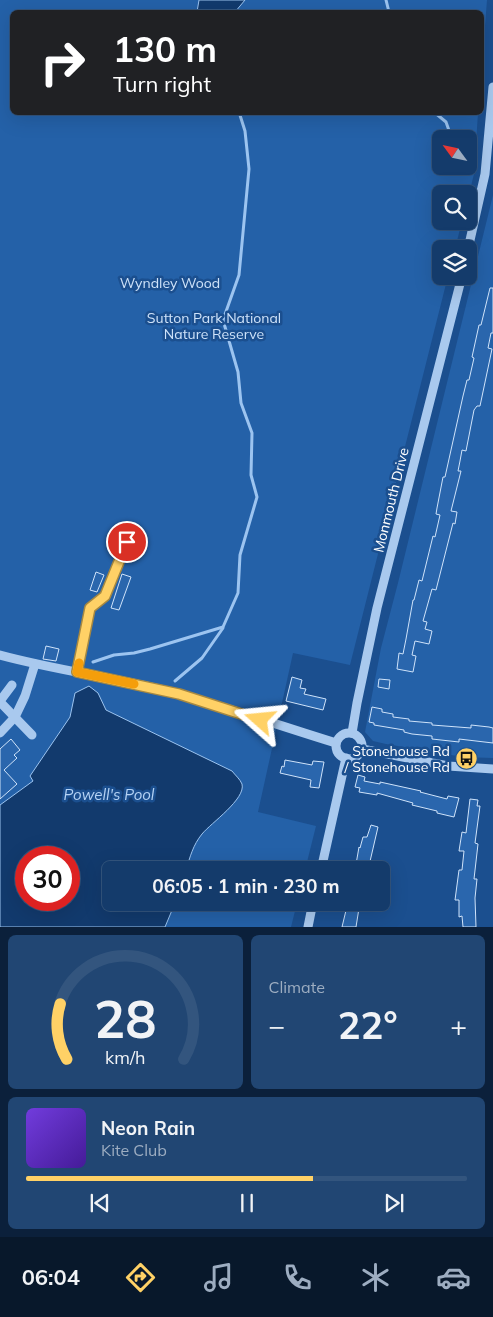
<!DOCTYPE html>
<meta charset="utf-8">
<style>
:root{--surface:#143b6b;--page:#214673;--text:#f1f3f6;--muted:#9dadc1;--line:#33557e;--accent:#ffd166}
body{margin:0;font-family:Mulish,sans-serif;background:var(--page);color:var(--text);height:100vh;display:flex;flex-direction:column;font-size:19px;white-space:nowrap}
*{box-sizing:border-box;margin:0}
p{font-size:16px;color:var(--muted)}
.icon{flex:none;width:28px;height:28px;fill:none;stroke:currentColor;stroke-width:2;stroke-linecap:round;stroke-linejoin:round}
.map{position:relative;height:927px;overflow:hidden}
.details{display:flex;flex-direction:column;gap:8px;padding:8px;background:#0b203b;flex:1}
.details>*{flex:none}
.hud{position:absolute;left:10px;top:10px;width:474px;height:105px;border-radius:8px;box-shadow:0 5px 20px #0002,0 0 0 1px var(--line);background:#202124;color:#fff;overflow:hidden}
.needle{width:32px;rotate:303deg}
.tools{position:absolute;left:432px;top:130px;display:grid;gap:10px}
.tools a{display:grid;place-items:center;width:45px;height:45px;border-radius:8px;background:var(--surface);box-shadow:0 5px 20px #0002,0 0 0 1px var(--line);font-size:25px}
.speed{position:absolute;left:15px;top:846px;display:flex;gap:10px;font-size:25px;font-weight:700;text-align:center}
.speed>*{display:grid;place-content:center;width:65px;height:65px;border-radius:50%;background:var(--surface);box-shadow:0 5px 20px #0002,0 0 0 1px var(--line);line-height:1}
.speed .limit{border:8px solid #d22;background:#fff;color:#111}
.pin{position:absolute;display:grid;place-items:center;width:42px;height:42px;color:#fff;margin:-21px;border:2px solid #fff;border-radius:50%;box-shadow:0 1px 5px #0007}
.me{position:absolute;width:55px;margin:-28px;rotate:288deg;stroke-linejoin:round;filter:drop-shadow(0 0 4px #0008)}
.turn{display:flex;align-items:center;gap:18px;height:105px;padding:0 20px;font-size:22px}
.turn .icon{width:65px;height:65px;stroke-width:2.5}
.turn b{display:block;font-size:35px;line-height:42px}
.big{font-size:38px;font-weight:700;line-height:1.1}
.details .card{flex:1;display:flex;flex-direction:column;justify-content:center;gap:8px;min-width:0;padding:0 18px;border-radius:8px;background:var(--page)}
.details .dial{align-items:center;gap:0}
.dial svg{height:130px;overflow:visible;fill:none;stroke:var(--line);stroke-width:7;stroke-linecap:round;text-anchor:middle}
.dial text{fill:var(--text);stroke:none}
.song{display:flex;align-items:center;gap:15px}
.cover{width:60px;height:60px;border-radius:8px;background:linear-gradient(135deg,hsl(260 70% 55%),hsl(260 70% 35%))}
.played{height:5px;border-radius:2px;background:linear-gradient(90deg,var(--accent) 65%,var(--line) 65%)}
.keys{display:flex;justify-content:space-around;direction:ltr}
.heat{display:flex;justify-content:space-between;align-items:center;font-size:28px;direction:ltr}
.details .tiles{flex:1;display:grid;gap:8px;grid-template-columns:1fr 1fr}
.card:last-child{grid-column:span 2}
.trip{position:absolute;left:102px;top:861px;width:288px;height:50px;border-radius:8px;background:var(--surface);box-shadow:0 5px 20px #0002,0 0 0 1px var(--line);font-weight:700;line-height:50px;text-align:center}
.tabs{display:flex;height:80px;justify-content:space-around;align-items:center;background:#08182b;color:var(--muted)}
.tabs .icon{width:35px;height:35px}
.tabs .active{color:var(--accent)}
.tabs b{font-size:22px;color:var(--text)}
.map>svg:first-child{display:block}
.green{fill:#2461a8;fill-rule:evenodd}
.water{fill:#123a6d;stroke:#9cc4f0;fill-rule:evenodd}
.lines{fill:none;stroke-linecap:round;stroke-linejoin:round}
.stream{stroke:#9cc4f0;stroke-width:3}
.building{fill:#2a66ad;stroke:#cfe3fa}
.minor{stroke:#a9c9ee;stroke-width:9}
.route-casing{stroke:#a68842;stroke-width:12}
.route{stroke:#ffd166;stroke-width:9}
.slow{stroke:#f59e0b;stroke-width:9}
.labels{text-anchor:middle;stroke-width:5;stroke-linejoin:round;paint-order:stroke}
.park-label{font-size:14px;fill:#cfe3fa;stroke:#1b4f8f}
.street-label{font-size:14px;fill:#fff;stroke:#1b4f8f}
.poi-label{font-size:14px;fill:#fff;stroke:#1b4f8f;text-anchor:end}
.water-label{font-size:15px;font-style:italic;fill:#b5d3f5;stroke:#1b4f8f}
</style>
<div class="map">
<svg width="493" height="927" viewBox="0 0 493 927">
<rect width="100%" height="100%" fill="#1b4f8f"/>
<g class="green">
<path d="M0,0H487L481,77V12H12V112L478,113L474,174L469,194H441V221H462L455,249H441V276H448L350,665L293,653L258,812L316,826L305,870H111V902L297,903L291,927H0ZM441,139H469V166H441ZM26,858H69V900H26Z"/>
<path d="M493,195V758L463,757L386,744L373,741L365,732L381,648L398,583Z"/>
</g>
<g class="water">
<path d="M199,0H245L235,12H197Z"/>
<path d="M89,686L98,693L106,710L232,771C235,775 240,779 242,784C246,799 211,823 202,834C193,845 190,857 186,870H111V902L175,903L165,927H0V805L33,781L30,776L70,717L75,693ZM26,858H69V900H26Z"/>
</g>
<g class="lines">
<g class="stream">
<path d="M386,0L389,12"/>
<path d="M434,112L446,122L452,139"/>
<path d="M93,662L114,655L134,653L150,649L223,627L238,593L240,555L257,497L251,475L252,433L241,403L238,372L223,320L239,275L249,169L245,131L239,112"/>
<path d="M175,681L202,658L223,628"/>
</g>
</g>
<g class="building">
<path d="M490,288H493V333H491L488,348L492,349L480,406H477L474,410L466,451L462,450L460,461L458,471H461L451,511L457,512L455,524L453,523L436,590L432,589L423,621L427,622L425,629L432,631L429,644L415,641L412,655L416,656L413,672L397,669L399,653L403,654L406,639L413,600H414L419,580L422,581L433,536L435,537L440,515L436,514L437,508L443,477H445L463,396L467,380H469L474,358L472,357L479,325H481Z"/>
<path d="M96,572L104,575L97,592L90,590Z"/>
<path d="M122,574L131,577L119,610L111,608Z"/>
<path d="M46,646L59,649L56,661L43,659Z"/>
<path d="M292,677L302,680L300,688L306,689L304,694L326,699L323,710L286,701Z"/>
<path d="M379,679L390,680L389,689L378,687Z"/>
<path d="M372,707L382,709V712L393,714V717L409,719V721L432,723V725L471,728V725L489,727L493,728V743L459,739V742L432,739V736L412,734L404,732V730L374,725V723L369,722Z"/>
<path d="M11,739L20,750L14,755L17,758L4,770L17,784L0,799V749Z"/>
<path d="M285,760L312,765L313,761L324,762L319,788L310,787L311,780L280,773L282,766L284,767Z"/>
<path d="M358,775L365,777L364,781L380,784V782L421,791L420,792L447,799L448,796L459,798L454,817L437,813V811L412,805L413,803L377,793V795L359,792L360,788L355,787Z"/>
<path d="M470,799L478,800L477,806H480L475,843L478,844L474,879H477L475,898L476,927H463L462,916L459,917V900H455L459,870H462L464,851H459L462,832L466,833Z"/>
<path d="M371,825L378,827L368,870H355L359,847L360,848L363,837H367Z"/>
<path d="M348,902H360L356,927H342Z"/>
</g>
<g class="lines">
<g class="minor">
<path d="M468,249L485,174L493,87"/>
<path d="M0,655C59,671 120,678 179,694C232,709 284,727 336,743"/>
<path d="M77,672L90,608L105,596L127,541"/>
<path d="M0,701L12,685"/>
<path d="M0,702L32,735"/>
<path d="M0,733L15,717L25,696L35,664"/>
<path d="M352,733L357,703L377,608L462,276"/>
<circle cx="349" cy="746" r="13"/>
<path d="M362,749L448,766L493,769"/>
<path d="M321,870L346,758"/>
<path d="M308,927L313,902"/>
</g>
</g>
<g class="lines">
<defs>
<path id="route" d="M127,542L105,596L90,608L77,672L179,694L260,720"/>
</defs>
<use href="#route" class="route-casing"/>
<use href="#route" class="route"/>
<path class="slow" d="M79,663L77,672L134,684"/>
</g>
<defs>
<symbol id="bus-disc" viewBox="-11 -11 22 22"><circle r="9.5" fill="#ffd166" stroke="#1b4f8f"/><path d="M-5-6H5V4H4V6H2V4H-2V6H-4V4H-5ZM-3.5-4V0h7V-4ZM-3.5 1.2v1.5H-2V1.2ZM2 1.2v1.5H3.5V1.2Z" fill="#111"/></symbol>
</defs>
<g fill-rule="evenodd">
<use href="#bus-disc" x="454" y="746" width="25" height="25"/>
</g>
<g class="labels">
<g class="park-label">
<text x="170" y="288">Wyndley Wood</text>
<text x="214" y="323">Sutton Park National<tspan x="214" dy="16">Nature Reserve</tspan></text>
</g>
<g class="street-label">
<text transform="translate(391 500) rotate(-76)" y="5">Monmouth Drive</text>
</g>
<g class="poi-label">
<text x="450" y="756">Stonehouse Rd<tspan x="450" dy="16">/ Stonehouse Rd</tspan></text>
</g>
<g class="water-label">
<text x="109" y="800">Powell's Pool</text>
</g>
</g>
</svg>
<div class="tools">
<a><svg class="needle" viewBox="-14 -14 28 28"><path d="M0-13l5 13h-10z" fill="#e53935"/><path d="M0 13l5-13h-10z" fill="#9dadc1"/></svg></a>
<a><svg class="icon" aria-label="search" viewBox="0 0 24 24"><circle cx="10" cy="10" r="6"/><path d="M15 15l6 6"/></svg></a>
<a><svg class="icon" aria-label="layers" viewBox="0 0 24 24"><path d="M12 4l9 5-9 5-9-5zM3 14l9 5 9-5"/></svg></a>
</div>
<div class="speed"><div class="limit">30</div></div>
<div class="pin" style="left:127px;top:542px;background:#d93025"><svg class="icon" aria-label="arrive" viewBox="0 0 24 24"><path d="M6 21V4h12l-3 4 3 4H6"/></svg></div>
<svg class="me" style="left:260px;top:720px" viewBox="-20 -20 40 40"><path d="M0-17L14 15 0 8-14 15z" fill="#ffd166" stroke="#fff" stroke-width="4"/></svg>
<div class="trip">06:05 · 1 min · 230 m</div>
<div class="hud">
<div class="turn"><svg class="icon" aria-label="right" viewBox="0 0 24 24"><path d="M7 20v-9h11M14 6l5 5-5 5"/></svg><div><b>130 m</b>Turn right</div></div>
</div>
</div>
<section class="details">
<div class="tiles">
<div class="card dial"><svg viewBox="0 0 100 80">
<path d="M14 69A42 42 0 1 1 86 69"/>
<path d="M14 69A42 42 0 0 1 10 35" stroke="#ffd166"/>
<text x="50" y="56" font-size="32" font-weight="700">28</text>
<text x="50" y="72" font-size="11">km/h</text>
</svg></div>
<div class="card"><p>Climate</p>
<div class="heat"><a>−</a><b class="big">22°</b><a>+</a></div>
</div>
<div class="card">
<div class="song"><i class="cover"></i><div><b>Neon Rain</b><p>Kite Club</p></div></div>
<div class="played"></div>
<div class="keys"><svg class="icon" aria-label="previous" viewBox="0 0 24 24"><path d="M18 5L8 12l10 7zM5 5v14"/></svg><svg class="icon" aria-label="pause" viewBox="0 0 24 24"><path d="M8 5v14M16 5v14"/></svg><svg class="icon" aria-label="next" viewBox="0 0 24 24"><path d="M6 5l10 7-10 7zM19 5v14"/></svg></div>
</div>
</div>
</section>
<nav class="tabs">
<b>06:04</b>
<svg class="icon active" aria-label="directions" viewBox="0 0 24 24"><path d="M12 3l9 9-9 9-9-9zM9 14v-3h6M13 9l2 2-2 2"/></svg>
<svg class="icon" aria-label="music" viewBox="0 0 24 24"><path d="M9 18V5l10-2v13"/><circle cx="6" cy="18" r="3"/><circle cx="16" cy="16" r="3"/></svg>
<svg class="icon" aria-label="phone" viewBox="0 0 24 24"><path d="M5 4h4l2 5-3 2q2 4 5 5l2-3 5 2v4C11 20 4 13 5 4z"/></svg>
<svg class="icon" aria-label="climate" viewBox="0 0 24 24"><path d="M12 3v18M4 7l16 10M4 17L20 7"/></svg>
<svg class="icon" aria-label="car" viewBox="0 0 24 24"><path d="M5 17H2v-5l4-1 3-4h7l3 4 3 1v5h-3M9 17h6M6 11h13"/><circle cx="7" cy="17" r="2"/><circle cx="17" cy="17" r="2"/></svg>
</nav>
